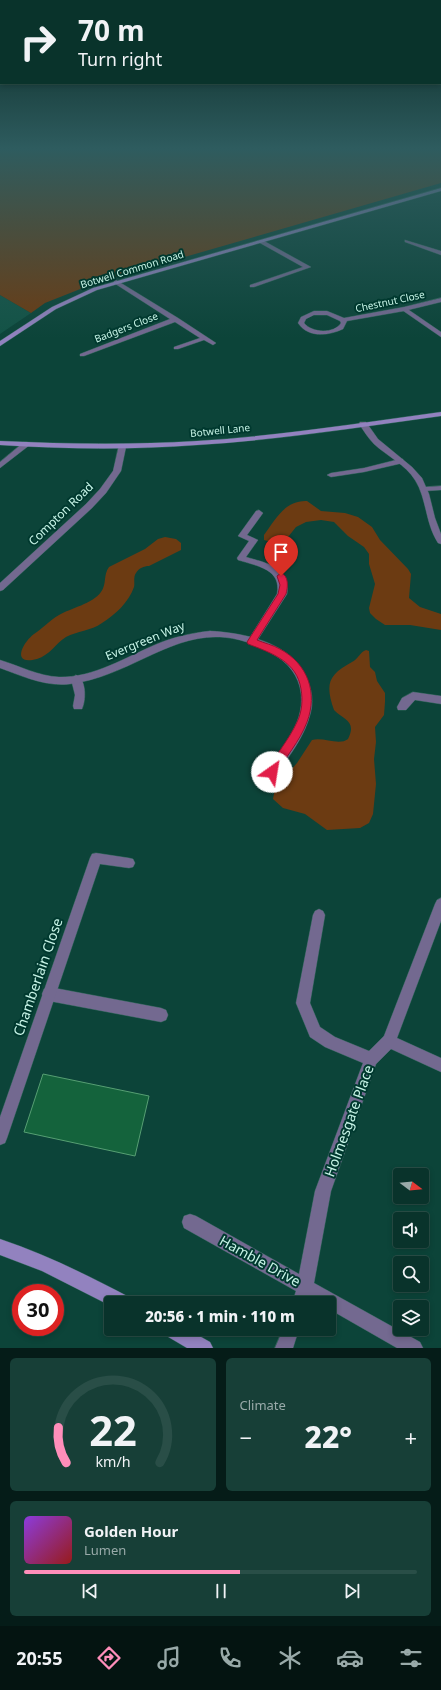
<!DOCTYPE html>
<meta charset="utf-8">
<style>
:root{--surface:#09332b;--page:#173f37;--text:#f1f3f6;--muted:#99aaa9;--line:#294e47;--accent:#ff8eba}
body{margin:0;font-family:"Noto Sans",sans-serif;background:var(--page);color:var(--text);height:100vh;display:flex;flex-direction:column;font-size:15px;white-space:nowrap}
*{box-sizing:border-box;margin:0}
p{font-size:13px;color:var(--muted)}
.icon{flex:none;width:22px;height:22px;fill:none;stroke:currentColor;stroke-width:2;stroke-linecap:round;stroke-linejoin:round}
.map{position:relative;height:1348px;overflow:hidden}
.details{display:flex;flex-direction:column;gap:10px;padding:10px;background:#051c18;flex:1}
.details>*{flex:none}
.hud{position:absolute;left:0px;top:0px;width:441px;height:84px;box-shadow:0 2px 6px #0003,0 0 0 1px var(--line);background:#09332b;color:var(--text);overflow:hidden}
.needle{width:26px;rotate:106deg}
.controls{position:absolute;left:393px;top:1168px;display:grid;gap:8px}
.controls a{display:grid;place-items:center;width:36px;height:36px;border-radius:4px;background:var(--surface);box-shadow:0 2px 6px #0003,0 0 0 1px var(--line);font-size:20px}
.speed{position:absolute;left:12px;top:1284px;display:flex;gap:8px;font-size:20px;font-weight:700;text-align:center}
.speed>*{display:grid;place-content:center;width:52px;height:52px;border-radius:50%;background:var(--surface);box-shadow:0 2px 6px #0003,0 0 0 1px var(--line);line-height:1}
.speed .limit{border:6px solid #d22;background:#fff;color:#111}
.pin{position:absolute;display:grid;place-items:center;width:34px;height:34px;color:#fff;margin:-41px -17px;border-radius:50% 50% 50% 0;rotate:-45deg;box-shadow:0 0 4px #0007}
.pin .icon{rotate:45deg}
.me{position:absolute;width:44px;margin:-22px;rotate:32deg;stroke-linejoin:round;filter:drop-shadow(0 0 3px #0008)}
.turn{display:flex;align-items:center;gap:14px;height:84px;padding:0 12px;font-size:18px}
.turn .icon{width:52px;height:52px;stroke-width:2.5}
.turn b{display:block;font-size:28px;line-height:34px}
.big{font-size:30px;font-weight:800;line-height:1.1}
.details .tile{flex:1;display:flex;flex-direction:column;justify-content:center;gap:6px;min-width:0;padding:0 14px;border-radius:6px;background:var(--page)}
.details .dial{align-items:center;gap:0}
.dial svg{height:104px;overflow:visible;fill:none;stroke:var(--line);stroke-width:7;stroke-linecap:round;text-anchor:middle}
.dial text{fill:var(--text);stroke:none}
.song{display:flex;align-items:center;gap:12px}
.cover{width:48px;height:48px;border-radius:6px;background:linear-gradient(135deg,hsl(270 70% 55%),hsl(0 70% 35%))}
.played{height:4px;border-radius:2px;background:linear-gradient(90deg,var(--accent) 55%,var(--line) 55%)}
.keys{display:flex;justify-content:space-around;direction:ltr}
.heat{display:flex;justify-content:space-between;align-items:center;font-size:22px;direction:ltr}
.details .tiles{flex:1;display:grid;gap:10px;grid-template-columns:1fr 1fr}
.tile:last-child{grid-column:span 2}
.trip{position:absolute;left:104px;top:1296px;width:232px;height:40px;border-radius:4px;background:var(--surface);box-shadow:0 2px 6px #0003,0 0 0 1px var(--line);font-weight:800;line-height:40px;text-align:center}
.tab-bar{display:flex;height:64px;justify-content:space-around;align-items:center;background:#041411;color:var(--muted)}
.tab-bar .icon{width:28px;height:28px}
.tab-bar .on{color:var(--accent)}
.tab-bar b{font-size:18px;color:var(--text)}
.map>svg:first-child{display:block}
.built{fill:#135346}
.green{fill:#6c3b12}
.building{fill:#14633c;stroke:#569f73}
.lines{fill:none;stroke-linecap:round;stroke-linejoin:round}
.lane-casing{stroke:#2e6458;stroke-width:1}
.street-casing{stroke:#2e6458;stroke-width:1}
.secondary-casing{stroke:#2e6458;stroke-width:1}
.lane{fill:#736990;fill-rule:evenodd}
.street{fill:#736990;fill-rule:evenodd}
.secondary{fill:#9282bf;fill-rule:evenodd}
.route{fill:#e11d48;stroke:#92132f}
.labels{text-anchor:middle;stroke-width:4;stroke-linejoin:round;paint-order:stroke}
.far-street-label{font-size:10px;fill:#c7f4e7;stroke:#00392f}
.street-label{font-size:12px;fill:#c7f4e7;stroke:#00392f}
.near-street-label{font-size:14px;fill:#c7f4e7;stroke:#00392f}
</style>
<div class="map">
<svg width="441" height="1348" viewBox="0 0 441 1348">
<rect width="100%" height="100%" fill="#0c4439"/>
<path class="built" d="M0,295L31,313L0,334Z"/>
<g class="green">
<path d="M0,150H441V183L98,282L45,303L31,313L0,295Z"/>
<path d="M307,501L321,511L345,513L358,517L372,527L380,540L408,569L411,574L409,598L420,607L441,614V630L410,625H385L376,619L370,613L369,608L375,584L369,564V554L364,547L348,536L334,522L321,520L306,522L296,527L284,542L278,544L264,540V535C275,520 285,500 307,501Z"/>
<path d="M165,537L176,539L181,543V550L149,566C144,566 139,568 136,573C133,577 135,583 134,587C129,602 115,615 102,623C91,631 77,631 66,637C55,644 50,655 37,659C11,666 22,643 34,634C43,628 50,620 59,615C71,608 92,604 101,592C107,584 103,575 109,567L145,549L158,539Z"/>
<path d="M366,650L369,651L370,667L375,672L377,681L385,693V702L384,715L375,727L376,742L374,759L376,784L373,814L369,823L360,828L327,830L305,814L283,808L273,799L275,788L297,763L312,740C324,737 339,746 348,739C357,721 344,720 334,710C325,684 328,675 352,662C358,659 360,652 366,650Z"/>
</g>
<path class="building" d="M43,1074L149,1096L135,1156L24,1132Z"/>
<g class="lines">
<defs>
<g id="lane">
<path d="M402,308H406L441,332V337L402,310Z"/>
<path d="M24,442H27L31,444L0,468V462Z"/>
<path d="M400,459H403V463L364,472L331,477L327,475L331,473L364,468Z"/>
<path d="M441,486V490L425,491L421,489L425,487Z"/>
<path d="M259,510L263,513L247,535L258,540L246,557C266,563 291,567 287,594L255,644L252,645L247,642L277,594C282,569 257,566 238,560L237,558L249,541L238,536L256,511Z"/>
<path d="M76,675C87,679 86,701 82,709H74L73,706L75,695L71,679Z"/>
<path d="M49,987L161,1008L166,1010L168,1015L166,1020L161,1022L49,1001L44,999L42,994L44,989Z"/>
</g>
<g id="street">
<path d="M405,240L441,251V255L405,242Z"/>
<path d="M260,241H264L311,267L254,287H250V285L303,267L260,243Z"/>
<path d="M116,280L178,318L216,343L213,345L204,340L178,349H174V347L200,338L175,322L84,356H80V354L170,319L114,283V281Z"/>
<path d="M441,298V302L404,311L347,321L343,329C328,336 308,338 298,323L301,317L314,311H327L344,318L404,307ZM314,315H327L340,321L341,323C334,334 312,333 304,323L306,319Z"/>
<path d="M360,422H366L378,439L412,467L422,478L429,494L435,518L441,534V544L438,543C425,523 427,499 415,480C406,465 387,456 374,444C368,438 364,431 359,424Z"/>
<path d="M119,445H122L126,447L121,471L106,493L92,508L3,590L0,591V583L86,504L100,489L113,471Z"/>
<path d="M210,631C245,633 290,642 306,677C312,689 314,702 310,715C304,738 288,757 276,776L272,777L268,776L266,773C274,759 285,746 292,732C308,705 304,673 276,656C192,604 147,674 70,684C46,687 22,676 0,668V660C20,666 38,676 59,677C93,678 126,657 157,644C174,637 191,633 210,631Z"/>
<path d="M413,692L441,696V704L415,700L406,710H398L397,707L402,698Z"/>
<path d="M96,853L129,858L133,859L135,863L133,867L129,868L100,864L7,1138L5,1143L0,1145V1117L90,858L92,854Z"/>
<path d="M441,898V921L397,1038L441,1058V1072L391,1049L376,1064L331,1191L314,1283L420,1342L423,1348H397L329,1309V1303H318L310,1298L308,1303H292L296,1291L184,1228L182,1222L184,1216L190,1214L196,1216L299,1274L315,1191L363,1063L325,1047L310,1037L296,1003L313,915L315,911L319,909L323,911L325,915L310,1003L320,1027L335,1037L369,1051L384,1036L435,904L437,900Z"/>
<path d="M283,1329H299L293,1348H275Z"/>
</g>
<g id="secondary">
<path d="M441,188V191L97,290L56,309L0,346V341L52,307L93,288Z"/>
<path d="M441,412V416C360,427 279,440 197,445C131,450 66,449 0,445V441C66,444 131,445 197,441C279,436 360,423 441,412Z"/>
<path d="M0,1239C45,1254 87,1275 129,1297L131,1303H111V1306L42,1271L0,1255Z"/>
<path d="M163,1329H187L210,1342L213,1348H187L165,1335Z"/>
</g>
</defs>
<use href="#lane" class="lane-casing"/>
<use href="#street" class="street-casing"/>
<use href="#secondary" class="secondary-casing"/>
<use href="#lane" class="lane"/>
<use href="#street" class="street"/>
<use href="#secondary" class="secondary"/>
</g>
<linearGradient id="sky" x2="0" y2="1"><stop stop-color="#07251f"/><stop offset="0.44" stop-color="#2e5c5f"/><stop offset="1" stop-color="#2e5c5f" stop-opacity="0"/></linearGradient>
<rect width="441" height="338" fill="url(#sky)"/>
<path class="route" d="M281,573C289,576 288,587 286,594L257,640C264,643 273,645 280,649C308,664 318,693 307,722C300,741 285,758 275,775L272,777L267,772C275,755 289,740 297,722C302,712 303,700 301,689C297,662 272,653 248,644L247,642L278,594L280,585L277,576Z"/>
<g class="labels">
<g class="far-street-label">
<text transform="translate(132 269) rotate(-17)" y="4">Botwell Common Road</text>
<text transform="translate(390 301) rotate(-12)" y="4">Chestnut Close</text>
<text transform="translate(126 327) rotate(-21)" y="4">Badgers Close</text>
<text transform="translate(220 430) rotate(-6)" y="4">Botwell Lane</text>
</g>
<g class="street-label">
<text transform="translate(61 514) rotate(-44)" y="4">Compton Road</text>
<text transform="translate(145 641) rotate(-22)" y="4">Evergreen Way</text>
</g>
<g class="near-street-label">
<text transform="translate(38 977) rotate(-71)" y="5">Chamberlain Close</text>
<text transform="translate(349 1121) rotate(-70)" y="5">Holmesgate Place</text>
<text transform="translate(260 1261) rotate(29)" y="5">Hamble Drive</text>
</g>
</g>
</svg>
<div class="controls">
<a><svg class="needle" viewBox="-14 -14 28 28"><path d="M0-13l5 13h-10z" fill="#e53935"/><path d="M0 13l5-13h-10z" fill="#99aaa9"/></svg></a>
<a><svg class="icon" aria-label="sound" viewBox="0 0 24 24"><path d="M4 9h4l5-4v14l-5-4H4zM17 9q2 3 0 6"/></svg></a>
<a><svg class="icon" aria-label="search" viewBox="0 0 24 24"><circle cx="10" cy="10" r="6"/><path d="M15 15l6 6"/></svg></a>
<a><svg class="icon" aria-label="layers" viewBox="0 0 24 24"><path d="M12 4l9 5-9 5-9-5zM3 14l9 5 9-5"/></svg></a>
</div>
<div class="speed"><div class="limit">30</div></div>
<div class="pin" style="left:281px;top:576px;background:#d93025"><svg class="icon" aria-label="arrive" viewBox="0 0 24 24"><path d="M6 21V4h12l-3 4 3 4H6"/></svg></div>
<svg class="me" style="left:272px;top:772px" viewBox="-20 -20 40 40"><circle r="19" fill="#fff"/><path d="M0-13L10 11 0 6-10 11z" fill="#e11d48"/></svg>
<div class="trip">20:56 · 1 min · 110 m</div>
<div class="hud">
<div class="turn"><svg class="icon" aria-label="right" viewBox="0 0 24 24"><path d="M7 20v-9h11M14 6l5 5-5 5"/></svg><div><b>70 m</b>Turn right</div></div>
</div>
</div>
<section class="details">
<div class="tiles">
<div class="tile dial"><svg viewBox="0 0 100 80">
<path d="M14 69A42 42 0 1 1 86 69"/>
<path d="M14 69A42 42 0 0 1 8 42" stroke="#ff8eba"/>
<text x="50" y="56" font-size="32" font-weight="700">22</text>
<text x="50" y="72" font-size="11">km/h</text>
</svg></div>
<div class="tile"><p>Climate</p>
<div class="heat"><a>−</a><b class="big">22°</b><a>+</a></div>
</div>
<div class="tile">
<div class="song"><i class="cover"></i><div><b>Golden Hour</b><p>Lumen</p></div></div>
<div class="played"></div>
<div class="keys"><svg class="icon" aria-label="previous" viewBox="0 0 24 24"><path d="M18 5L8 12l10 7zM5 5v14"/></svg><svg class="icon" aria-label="pause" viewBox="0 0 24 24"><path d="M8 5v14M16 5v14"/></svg><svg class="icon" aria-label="next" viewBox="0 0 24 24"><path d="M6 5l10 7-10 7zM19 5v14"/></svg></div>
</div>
</div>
</section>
<nav class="tab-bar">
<b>20:55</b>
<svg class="icon on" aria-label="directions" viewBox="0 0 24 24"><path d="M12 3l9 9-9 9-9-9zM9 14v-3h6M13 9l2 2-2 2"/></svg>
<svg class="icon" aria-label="music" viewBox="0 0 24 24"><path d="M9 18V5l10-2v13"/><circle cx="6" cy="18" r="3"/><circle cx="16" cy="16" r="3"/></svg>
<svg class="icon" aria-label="phone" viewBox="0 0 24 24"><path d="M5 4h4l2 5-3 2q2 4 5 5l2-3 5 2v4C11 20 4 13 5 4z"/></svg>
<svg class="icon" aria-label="climate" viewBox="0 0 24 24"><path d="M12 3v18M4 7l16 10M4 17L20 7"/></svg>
<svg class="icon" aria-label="car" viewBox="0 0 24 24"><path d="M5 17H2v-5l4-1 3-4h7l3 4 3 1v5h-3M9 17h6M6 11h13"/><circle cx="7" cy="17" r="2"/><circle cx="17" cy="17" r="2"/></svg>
<svg class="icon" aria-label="filters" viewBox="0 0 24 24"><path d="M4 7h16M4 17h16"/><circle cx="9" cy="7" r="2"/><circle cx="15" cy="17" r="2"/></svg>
</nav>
